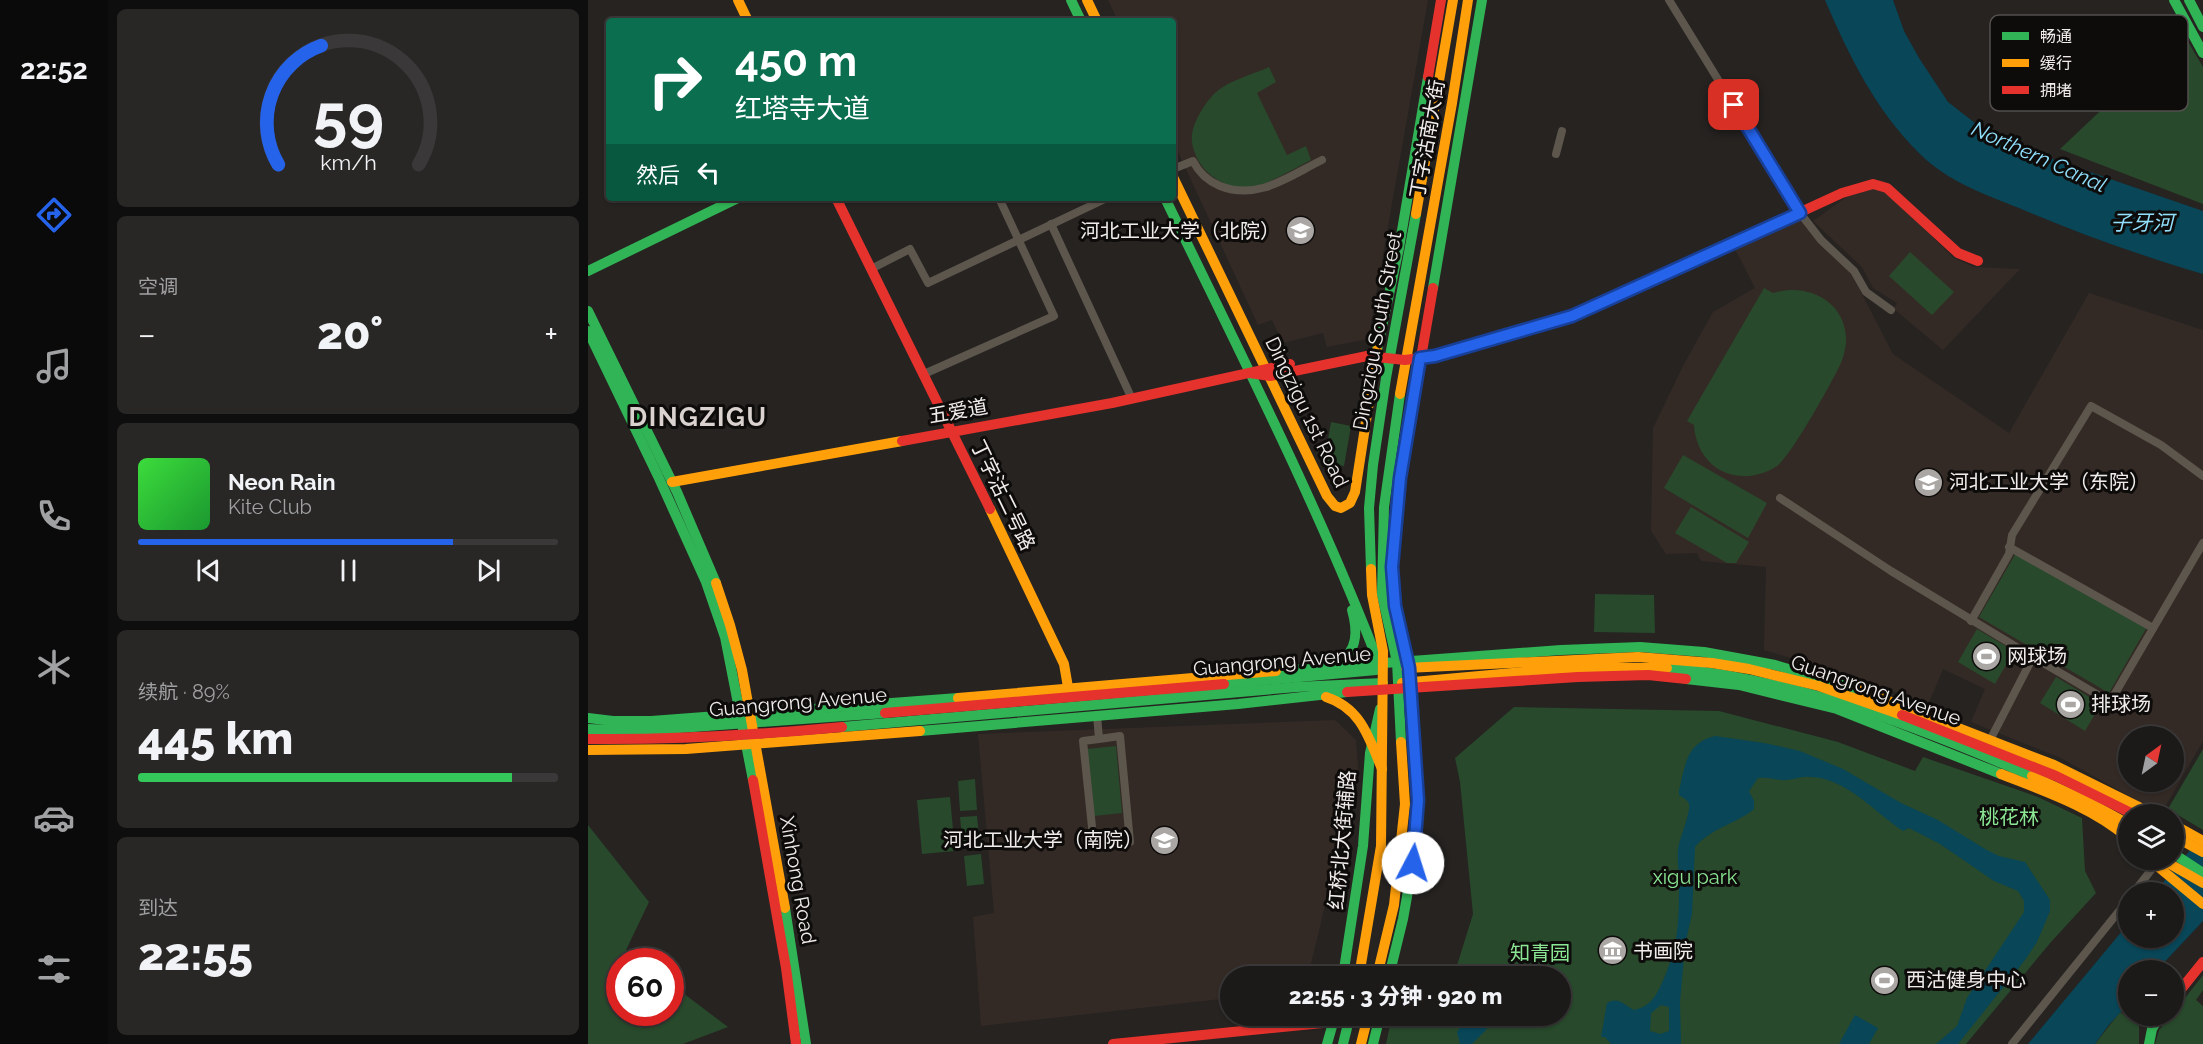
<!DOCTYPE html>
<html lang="zh">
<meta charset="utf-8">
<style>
:root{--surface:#1c1a19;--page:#292726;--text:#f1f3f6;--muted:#a0a1a2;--line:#3a3838;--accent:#2563eb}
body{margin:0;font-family:Raleway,"Noto Sans SC",sans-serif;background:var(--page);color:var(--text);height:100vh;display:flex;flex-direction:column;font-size:22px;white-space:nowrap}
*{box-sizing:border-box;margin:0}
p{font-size:20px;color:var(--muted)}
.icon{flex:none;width:33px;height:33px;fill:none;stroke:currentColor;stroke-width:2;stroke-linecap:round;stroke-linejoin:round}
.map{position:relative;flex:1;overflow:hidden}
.sheet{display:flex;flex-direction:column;gap:9px;padding:9px;background:#0f0e0e;width:480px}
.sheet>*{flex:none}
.top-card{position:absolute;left:18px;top:18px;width:570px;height:183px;border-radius:6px;box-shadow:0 2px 4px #0004,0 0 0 2px var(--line);background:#0b6e4f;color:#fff;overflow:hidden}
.needle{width:39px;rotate:33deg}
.fabs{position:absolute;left:1530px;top:726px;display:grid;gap:12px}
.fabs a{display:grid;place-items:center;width:66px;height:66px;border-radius:50%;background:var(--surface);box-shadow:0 2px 4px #0004,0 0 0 2px var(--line);font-size:30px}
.speed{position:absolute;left:18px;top:948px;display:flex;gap:12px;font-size:30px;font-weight:700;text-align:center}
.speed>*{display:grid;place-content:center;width:78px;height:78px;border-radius:50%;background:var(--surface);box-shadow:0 2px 4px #0004,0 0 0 2px var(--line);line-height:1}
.speed .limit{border:9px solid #d22;background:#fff;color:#111}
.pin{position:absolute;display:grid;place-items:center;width:51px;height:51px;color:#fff;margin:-26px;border-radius:12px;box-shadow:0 3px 9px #0006}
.me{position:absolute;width:66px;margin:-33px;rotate:5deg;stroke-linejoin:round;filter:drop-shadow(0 0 4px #0008)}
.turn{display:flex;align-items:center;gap:21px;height:126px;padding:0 30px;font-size:27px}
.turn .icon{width:78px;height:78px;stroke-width:2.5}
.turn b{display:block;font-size:42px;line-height:51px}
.then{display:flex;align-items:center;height:57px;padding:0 30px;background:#0003;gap:12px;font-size:22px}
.big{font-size:45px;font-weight:800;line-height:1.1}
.sheet .card{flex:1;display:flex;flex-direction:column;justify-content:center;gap:9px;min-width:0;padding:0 21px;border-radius:9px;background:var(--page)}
.sheet .dial{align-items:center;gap:0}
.dial svg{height:156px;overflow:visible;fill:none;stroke:var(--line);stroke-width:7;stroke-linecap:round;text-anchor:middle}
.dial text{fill:var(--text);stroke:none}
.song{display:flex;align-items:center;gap:18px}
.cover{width:72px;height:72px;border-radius:9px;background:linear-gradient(135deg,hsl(120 70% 55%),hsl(130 70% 35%))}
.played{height:6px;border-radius:3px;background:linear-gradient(90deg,var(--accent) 75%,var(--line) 75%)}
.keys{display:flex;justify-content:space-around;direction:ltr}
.heat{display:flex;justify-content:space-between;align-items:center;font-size:33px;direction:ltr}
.charge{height:9px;border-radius:4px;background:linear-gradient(90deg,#34c759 89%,var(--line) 0)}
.trip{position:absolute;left:632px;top:966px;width:351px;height:60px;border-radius:30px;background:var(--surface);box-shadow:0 2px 4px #0004,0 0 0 2px var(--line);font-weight:800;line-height:60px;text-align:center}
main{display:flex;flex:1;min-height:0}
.dock{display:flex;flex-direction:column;width:108px;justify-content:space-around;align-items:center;background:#0b0a0a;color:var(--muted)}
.dock .icon{width:42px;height:42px}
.dock .active{color:var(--accent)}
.dock b{font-size:27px;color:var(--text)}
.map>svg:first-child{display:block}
.built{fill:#342a25;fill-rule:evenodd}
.green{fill:#28492b}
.water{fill:#084658;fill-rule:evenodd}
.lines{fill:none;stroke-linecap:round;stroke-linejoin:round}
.street{stroke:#5d564d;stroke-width:8}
.fast{stroke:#30b455;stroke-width:10}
.slow{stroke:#ff9f0a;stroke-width:10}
.jam{stroke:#e5322d;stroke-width:10}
.route-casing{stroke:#184099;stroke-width:15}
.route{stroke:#2563eb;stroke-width:10}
.labels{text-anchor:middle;stroke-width:6;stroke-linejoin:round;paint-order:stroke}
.street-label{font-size:20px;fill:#efeceb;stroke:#0e0c0b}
.poi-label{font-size:20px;fill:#efeceb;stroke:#0e0c0b;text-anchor:start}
.park-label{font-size:20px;fill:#8ae693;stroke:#0e0c0b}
.water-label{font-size:21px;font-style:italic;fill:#90dffc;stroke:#0e0c0b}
.district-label{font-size:26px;font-weight:bold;letter-spacing:1.5px;fill:#d9d2cf;stroke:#0e0c0b}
.key{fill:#0e0c0b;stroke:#524f4e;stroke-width:1.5}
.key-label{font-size:16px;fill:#efeceb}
</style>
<main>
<nav class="dock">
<b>22:52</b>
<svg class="icon active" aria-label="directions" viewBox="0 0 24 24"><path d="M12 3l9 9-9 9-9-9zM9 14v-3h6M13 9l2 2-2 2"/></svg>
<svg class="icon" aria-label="music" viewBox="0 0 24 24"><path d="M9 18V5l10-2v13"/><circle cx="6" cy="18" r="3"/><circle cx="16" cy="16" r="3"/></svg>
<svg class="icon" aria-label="phone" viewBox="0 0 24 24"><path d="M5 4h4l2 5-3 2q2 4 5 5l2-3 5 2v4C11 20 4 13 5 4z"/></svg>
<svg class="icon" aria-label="climate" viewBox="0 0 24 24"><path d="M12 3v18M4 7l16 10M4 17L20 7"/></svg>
<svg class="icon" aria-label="car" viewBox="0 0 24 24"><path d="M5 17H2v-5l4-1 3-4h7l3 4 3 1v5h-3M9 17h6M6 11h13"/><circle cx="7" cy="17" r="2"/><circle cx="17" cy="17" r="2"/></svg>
<svg class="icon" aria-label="filters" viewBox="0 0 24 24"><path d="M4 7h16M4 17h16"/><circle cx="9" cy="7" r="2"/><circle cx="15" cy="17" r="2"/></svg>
</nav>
<section class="sheet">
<div class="card dial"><svg viewBox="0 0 100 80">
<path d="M14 69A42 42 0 1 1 86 69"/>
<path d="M14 69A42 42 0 0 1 36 8" stroke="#2563eb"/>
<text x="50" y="56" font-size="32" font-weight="700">59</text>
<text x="50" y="72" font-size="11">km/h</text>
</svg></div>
<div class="card"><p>空调</p>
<div class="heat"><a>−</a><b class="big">20°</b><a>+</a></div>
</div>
<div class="card">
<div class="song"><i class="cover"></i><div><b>Neon Rain</b><p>Kite Club</p></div></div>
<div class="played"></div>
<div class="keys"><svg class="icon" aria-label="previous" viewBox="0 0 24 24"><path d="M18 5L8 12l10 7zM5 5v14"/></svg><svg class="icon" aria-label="pause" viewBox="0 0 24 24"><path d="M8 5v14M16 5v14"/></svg><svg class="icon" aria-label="next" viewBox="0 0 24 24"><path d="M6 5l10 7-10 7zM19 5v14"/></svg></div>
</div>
<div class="card"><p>续航 · 89%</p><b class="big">445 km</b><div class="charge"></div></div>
<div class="card"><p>到达</p><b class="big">22:55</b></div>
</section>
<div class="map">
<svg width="1615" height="1044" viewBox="0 0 1615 1044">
<rect width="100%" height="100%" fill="#262321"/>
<g class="built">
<path d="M520,0H840L780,339L739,347L735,333L695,343L684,320L670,325L585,141V21H530Z"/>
<path d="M1284,189L1298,192L1366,258L1386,267L1432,269L1355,350L1306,309L1309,303L1285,288L1274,267L1225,221L1257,198Z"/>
<path d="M1206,211L1264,275L1305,354L1421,433L1501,293L1615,330V741L1573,814L1473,758L1383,722L1397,689L1355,669L1340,705L1274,679L1176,650L1178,567L1113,561L1109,553L1078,554L1063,531L1065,428L1095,366L1125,312L1167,288L1146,247ZM1540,736H1586V782H1540Z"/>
<path d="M747,720L768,740L770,768L720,976H642V998L393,1026L385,917L406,913L390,734Z"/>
</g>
<g class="green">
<path d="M1595,33L1615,67V204L1472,149Z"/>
<path d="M681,67L688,82L669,93L699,155L718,146L723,160C707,168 679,185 664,187C635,191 608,170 604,142C602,126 616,104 627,93C641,80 664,75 681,67Z"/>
<path d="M1322,252L1366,292L1344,315L1301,276Z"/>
<path d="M1176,288L1185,293C1220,282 1260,302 1258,343C1257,351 1255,359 1252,365C1243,384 1203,456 1189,466C1173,477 1150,480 1132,470C1116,461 1107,443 1106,425L1099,421Z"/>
<path d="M743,422L763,426L756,466L736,463Z"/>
<path d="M1095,455L1179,503L1160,538L1076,488Z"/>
<path d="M1103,507L1161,542L1148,563H1139L1087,533Z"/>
<path d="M1429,551L1559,627L1521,693L1391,617Z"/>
<path d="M1007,594L1066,595L1067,633L1006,632Z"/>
<path d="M1389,629L1426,651L1407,684L1370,662Z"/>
<path d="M1468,677L1513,704L1497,731L1452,703Z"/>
<path d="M926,707L1131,711L1250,742L1327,771L1335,757L1450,797L1494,818L1497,871L1508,893L1463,942L1378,1044H798L804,1016H972V976H849L850,971L866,975L885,914L872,782L867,758Z"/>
<path d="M528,746L534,813L506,816L499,749Z"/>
<path d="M1615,749V830L1580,809Z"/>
<path d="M387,779L389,810L372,811L370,781Z"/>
<path d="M362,797L367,851L334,854L329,800Z"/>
<path d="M389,816L392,846L375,848L372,817Z"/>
<path d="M0,825L61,902L38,950L52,961L32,962V1012H82L83,984L140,1027L95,1044H0Z"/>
<path d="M393,854L396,884L379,886L376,856Z"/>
<path d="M1615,975V990L1608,1000L1615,1006V1044H1567L1571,1030L1583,1016H1586V1012Z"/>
<path d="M1532,1012L1551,1026V1044H1507Z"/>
</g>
<g class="water">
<path d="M1237,0H1305L1316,31L1331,58L1360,102L1387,123L1467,160L1615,211V274C1551,255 1492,234 1431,208C1396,194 1359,181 1332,154C1288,111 1261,56 1237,0Z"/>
<path d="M1127,736L1176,743L1212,751L1255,769L1313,803L1350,820L1397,849L1411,856L1437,862L1462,900V911L1449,942L1437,960L1370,1044H1348L1369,1026L1379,998L1436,912V901L1430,891L1406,881L1352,844L1321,828L1315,831C1286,812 1259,778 1222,777C1212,776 1203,781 1193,780C1185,779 1179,777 1170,778L1161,791L1166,801V809C1148,824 1123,828 1107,847L1104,914L1097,945L1092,1002L1093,1044H1023L1017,1037H1013L1019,1003C1031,996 1036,1005 1046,1010C1062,1007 1068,996 1074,983C1091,946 1091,920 1091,880C1091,868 1088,856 1091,844C1093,837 1103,809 1101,804C1100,800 1094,797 1091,795V791C1097,766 1098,743 1127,736ZM1073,1005L1081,1007V1031L1072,1034L1062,1031L1063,1013Z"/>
<path d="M1615,835V921L1569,970H1540V1004L1520,1026L1507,1044H1440L1540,924V938H1586V892H1567Z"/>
<path d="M1267,1015L1290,1028L1281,1044H1251Z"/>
<path d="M887,1016H901L898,1030L884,1044H872L869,1032L877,1021L886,1020Z"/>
</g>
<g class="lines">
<g class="street">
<path d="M1081,0L1212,213L1233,240L1266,271L1278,292L1303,310"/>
<path d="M968,154L974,131"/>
<path d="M585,169L605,161C611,173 620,181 632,186C670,201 701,176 734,160"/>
<path d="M463,224L544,399"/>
<path d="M283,269L322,249L340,283L519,198"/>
<path d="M336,374L466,316L411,198"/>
<path d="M1192,498L1303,571L1445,657"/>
<path d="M1421,547L1565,628"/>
<path d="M1383,621L1421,554L1424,535L1503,406L1573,445L1615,476"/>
<path d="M509,715L511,739L495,741L506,846L542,842L532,736L511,739"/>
<path d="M1400,744L1445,657L1522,702L1615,543"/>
<path d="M1546,892L1567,865"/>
<path d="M1424,1044L1540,900"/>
</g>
<g class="fast">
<path d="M483,0L493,21"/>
<path d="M1586,0L1615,53"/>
<path d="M1601,0L1615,27"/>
<path d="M577,198C652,353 731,507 793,669"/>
<path d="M0,271L150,198"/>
<path d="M845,288L894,0"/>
<path d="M0,311L89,492L128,583"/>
<path d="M0,331L70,476L118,582L137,637L165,780"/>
<path d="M915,336L984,316L1204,216"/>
<path d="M789,350L811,248L840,77"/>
<path d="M812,394L796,507L794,595L809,662L813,742"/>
<path d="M783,569L781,508L785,465L798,378L828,214"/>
<path d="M750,664C770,651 770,631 764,610"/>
<path d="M1079,668C1206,678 1328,726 1444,776"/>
<path d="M688,671L973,650L1052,647L1116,652L1187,665L1272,690"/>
<path d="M1098,679L1151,685L1249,709L1413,774"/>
<path d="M636,684L788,670"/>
<path d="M0,718L25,721H63L370,698"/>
<path d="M254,727L708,687L795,683"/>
<path d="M0,729L51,731L297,713"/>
<path d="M332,731L650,704L759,692"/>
<path d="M1586,854L1615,873"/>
<path d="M197,908L218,1044"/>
<path d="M755,976L775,846L782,753L792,709"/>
<path d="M801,976L815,919L825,863L830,800L821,668L813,632"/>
<path d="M739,1044L747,1016"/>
<path d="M755,1044L762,1016"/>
<path d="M785,1044L792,1016"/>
<path d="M1561,1044L1564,1029L1572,1016"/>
</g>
<g class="slow">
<path d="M150,0L160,21"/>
<path d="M499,0L509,21"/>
<path d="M585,177L739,496L747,506L753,508L762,503L767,492L789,350"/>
<path d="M828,214L865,0"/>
<path d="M812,394L864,103L880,0"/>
<path d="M84,482L314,441"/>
<path d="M402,509L476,664L481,693"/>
<path d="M128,583L142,625L154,670L197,908"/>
<path d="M818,668L1050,657L1124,663L1161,669L1231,686L1314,715"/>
<path d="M814,683L980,668H1079"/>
<path d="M1272,690L1466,765L1565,814"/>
<path d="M738,697C773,708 781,738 794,769"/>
<path d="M370,698L688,671"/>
<path d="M0,750L98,749L332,731"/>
<path d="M1413,774C1456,791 1504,807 1540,838"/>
<path d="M1444,776L1500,802L1540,824"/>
<path d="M1586,825L1615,841"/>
<path d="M1586,836L1615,852"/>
<path d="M1562,860L1615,904"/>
<path d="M1575,860L1615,883"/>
<path d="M771,976L793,846L795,651L784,595L783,569"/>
<path d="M789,976L806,905L817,804L813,742"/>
<path d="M773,1044L780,1016"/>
</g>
<g class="jam">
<path d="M840,77L853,0"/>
<path d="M248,198L402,509"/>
<path d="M1204,216L1254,193L1285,184L1299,188L1370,253L1390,261"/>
<path d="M662,373L682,376L779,356L817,360L847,356L915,336"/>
<path d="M314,441L524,403L702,364"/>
<path d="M813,632L804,581L811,486L845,288"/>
<path d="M759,692L990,677L1060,675L1098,679"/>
<path d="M297,713L636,684"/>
<path d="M1314,715L1468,776L1545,814"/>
<path d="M0,739C85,740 169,735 254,727"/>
<path d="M165,780L198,968L208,1044"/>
<path d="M1586,998L1615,962"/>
<path d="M525,1044L745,1022"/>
</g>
</g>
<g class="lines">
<defs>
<path id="route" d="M825,863L830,800L821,668L807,606L804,567L812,478L832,358L847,356L984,316L1212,213L1146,105"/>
</defs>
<use href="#route" class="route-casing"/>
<use href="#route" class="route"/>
</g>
<defs>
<symbol id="school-disc" viewBox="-11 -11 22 22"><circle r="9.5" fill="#a9a6a4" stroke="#0e0c0b"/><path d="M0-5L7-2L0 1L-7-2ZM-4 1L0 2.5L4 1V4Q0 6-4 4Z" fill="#fff"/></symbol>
<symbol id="university-disc" viewBox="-11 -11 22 22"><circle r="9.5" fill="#a9a6a4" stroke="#0e0c0b"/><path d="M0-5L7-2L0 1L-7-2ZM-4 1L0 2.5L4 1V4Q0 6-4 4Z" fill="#fff"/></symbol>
<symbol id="stadium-disc" viewBox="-11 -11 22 22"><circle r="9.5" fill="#a9a6a4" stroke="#0e0c0b"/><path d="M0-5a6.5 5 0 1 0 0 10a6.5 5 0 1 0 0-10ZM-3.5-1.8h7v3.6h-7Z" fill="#fff"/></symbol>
<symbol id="museum-disc" viewBox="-11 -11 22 22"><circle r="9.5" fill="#a9a6a4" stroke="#0e0c0b"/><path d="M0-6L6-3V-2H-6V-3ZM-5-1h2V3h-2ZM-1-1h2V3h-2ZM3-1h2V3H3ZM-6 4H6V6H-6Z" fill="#fff"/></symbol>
</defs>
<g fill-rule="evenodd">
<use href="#school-disc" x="696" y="214" width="33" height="33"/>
<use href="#university-disc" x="1324" y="466" width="33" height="33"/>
<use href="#stadium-disc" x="1382" y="640" width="33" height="33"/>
<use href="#stadium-disc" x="1466" y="688" width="33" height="33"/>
<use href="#school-disc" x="560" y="824" width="33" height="33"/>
<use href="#museum-disc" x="1008" y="934" width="33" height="33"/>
<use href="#stadium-disc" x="1280" y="964" width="33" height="33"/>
</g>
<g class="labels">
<g class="street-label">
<text transform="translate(839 139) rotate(-80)" y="7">丁字沽南大街</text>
<text transform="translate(789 331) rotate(-80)" y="7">Dingzigu South Street</text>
<text transform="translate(370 411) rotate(-10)" y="7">五爱道</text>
<text transform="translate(719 412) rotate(64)" y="7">Dingzigu 1st Road</text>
<text transform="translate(415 495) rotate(64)" y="7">丁字沽二号路</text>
<text transform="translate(694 661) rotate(-5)" y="7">Guangrong Avenue</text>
<text transform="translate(1288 690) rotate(19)" y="7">Guangrong Avenue</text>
<text transform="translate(210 702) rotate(-5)" y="7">Guangrong Avenue</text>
<text transform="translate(754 840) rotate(-85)" y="7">红桥北大街辅路</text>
<text transform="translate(210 880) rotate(80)" y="7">Xinhong Road</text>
</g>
<g class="poi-label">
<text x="692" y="238" text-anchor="end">河北工业大学（北院）</text>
<text x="1361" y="489">河北工业大学（东院）</text>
<text x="1419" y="663">网球场</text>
<text x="1503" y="711">排球场</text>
<text x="555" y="847" text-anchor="end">河北工业大学（南院）</text>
<text x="1045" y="958">书画院</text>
<text x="1318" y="987">西沽健身中心</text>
</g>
<g class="park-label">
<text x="1421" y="824">桃花林</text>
<text x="1107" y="884">xigu park</text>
<text x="952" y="960">知青园</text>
</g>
<g class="water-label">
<text transform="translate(1451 157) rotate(24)" y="7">Northern Canal</text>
<text x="1554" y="230">子牙河</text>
</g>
<g class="district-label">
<text x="110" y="426">DINGZIGU</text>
</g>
</g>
<rect x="1402" y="15" width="198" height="96" rx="9" class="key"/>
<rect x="1414" y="32" width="27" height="8" fill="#30b455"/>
<rect x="1414" y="59" width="27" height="8" fill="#ff9f0a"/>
<rect x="1414" y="86" width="27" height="8" fill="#e5322d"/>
<g class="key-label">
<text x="1452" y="42">畅通</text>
<text x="1452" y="69">缓行</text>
<text x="1452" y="96">拥堵</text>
</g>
</svg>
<div class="fabs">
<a><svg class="needle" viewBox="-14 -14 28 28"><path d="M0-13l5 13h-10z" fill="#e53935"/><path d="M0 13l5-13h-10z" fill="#a0a1a2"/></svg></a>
<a><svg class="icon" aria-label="layers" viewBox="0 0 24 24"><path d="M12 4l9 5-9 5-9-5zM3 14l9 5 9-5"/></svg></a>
<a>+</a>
<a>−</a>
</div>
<div class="speed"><div class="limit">60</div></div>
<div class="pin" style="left:1146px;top:105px;background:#d93025"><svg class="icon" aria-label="arrive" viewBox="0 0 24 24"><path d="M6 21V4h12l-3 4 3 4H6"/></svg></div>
<svg class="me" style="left:825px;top:863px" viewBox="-20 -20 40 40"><circle r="19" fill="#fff"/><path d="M0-13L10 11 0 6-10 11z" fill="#2563eb"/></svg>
<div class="trip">22:55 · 3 分钟 · 920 m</div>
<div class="top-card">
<div class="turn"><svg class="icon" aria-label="right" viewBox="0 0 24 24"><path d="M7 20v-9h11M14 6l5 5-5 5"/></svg><div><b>450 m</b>红塔寺大道</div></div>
<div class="then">然后<svg class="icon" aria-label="left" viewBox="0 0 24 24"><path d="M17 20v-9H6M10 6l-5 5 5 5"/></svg></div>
</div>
</div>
</main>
